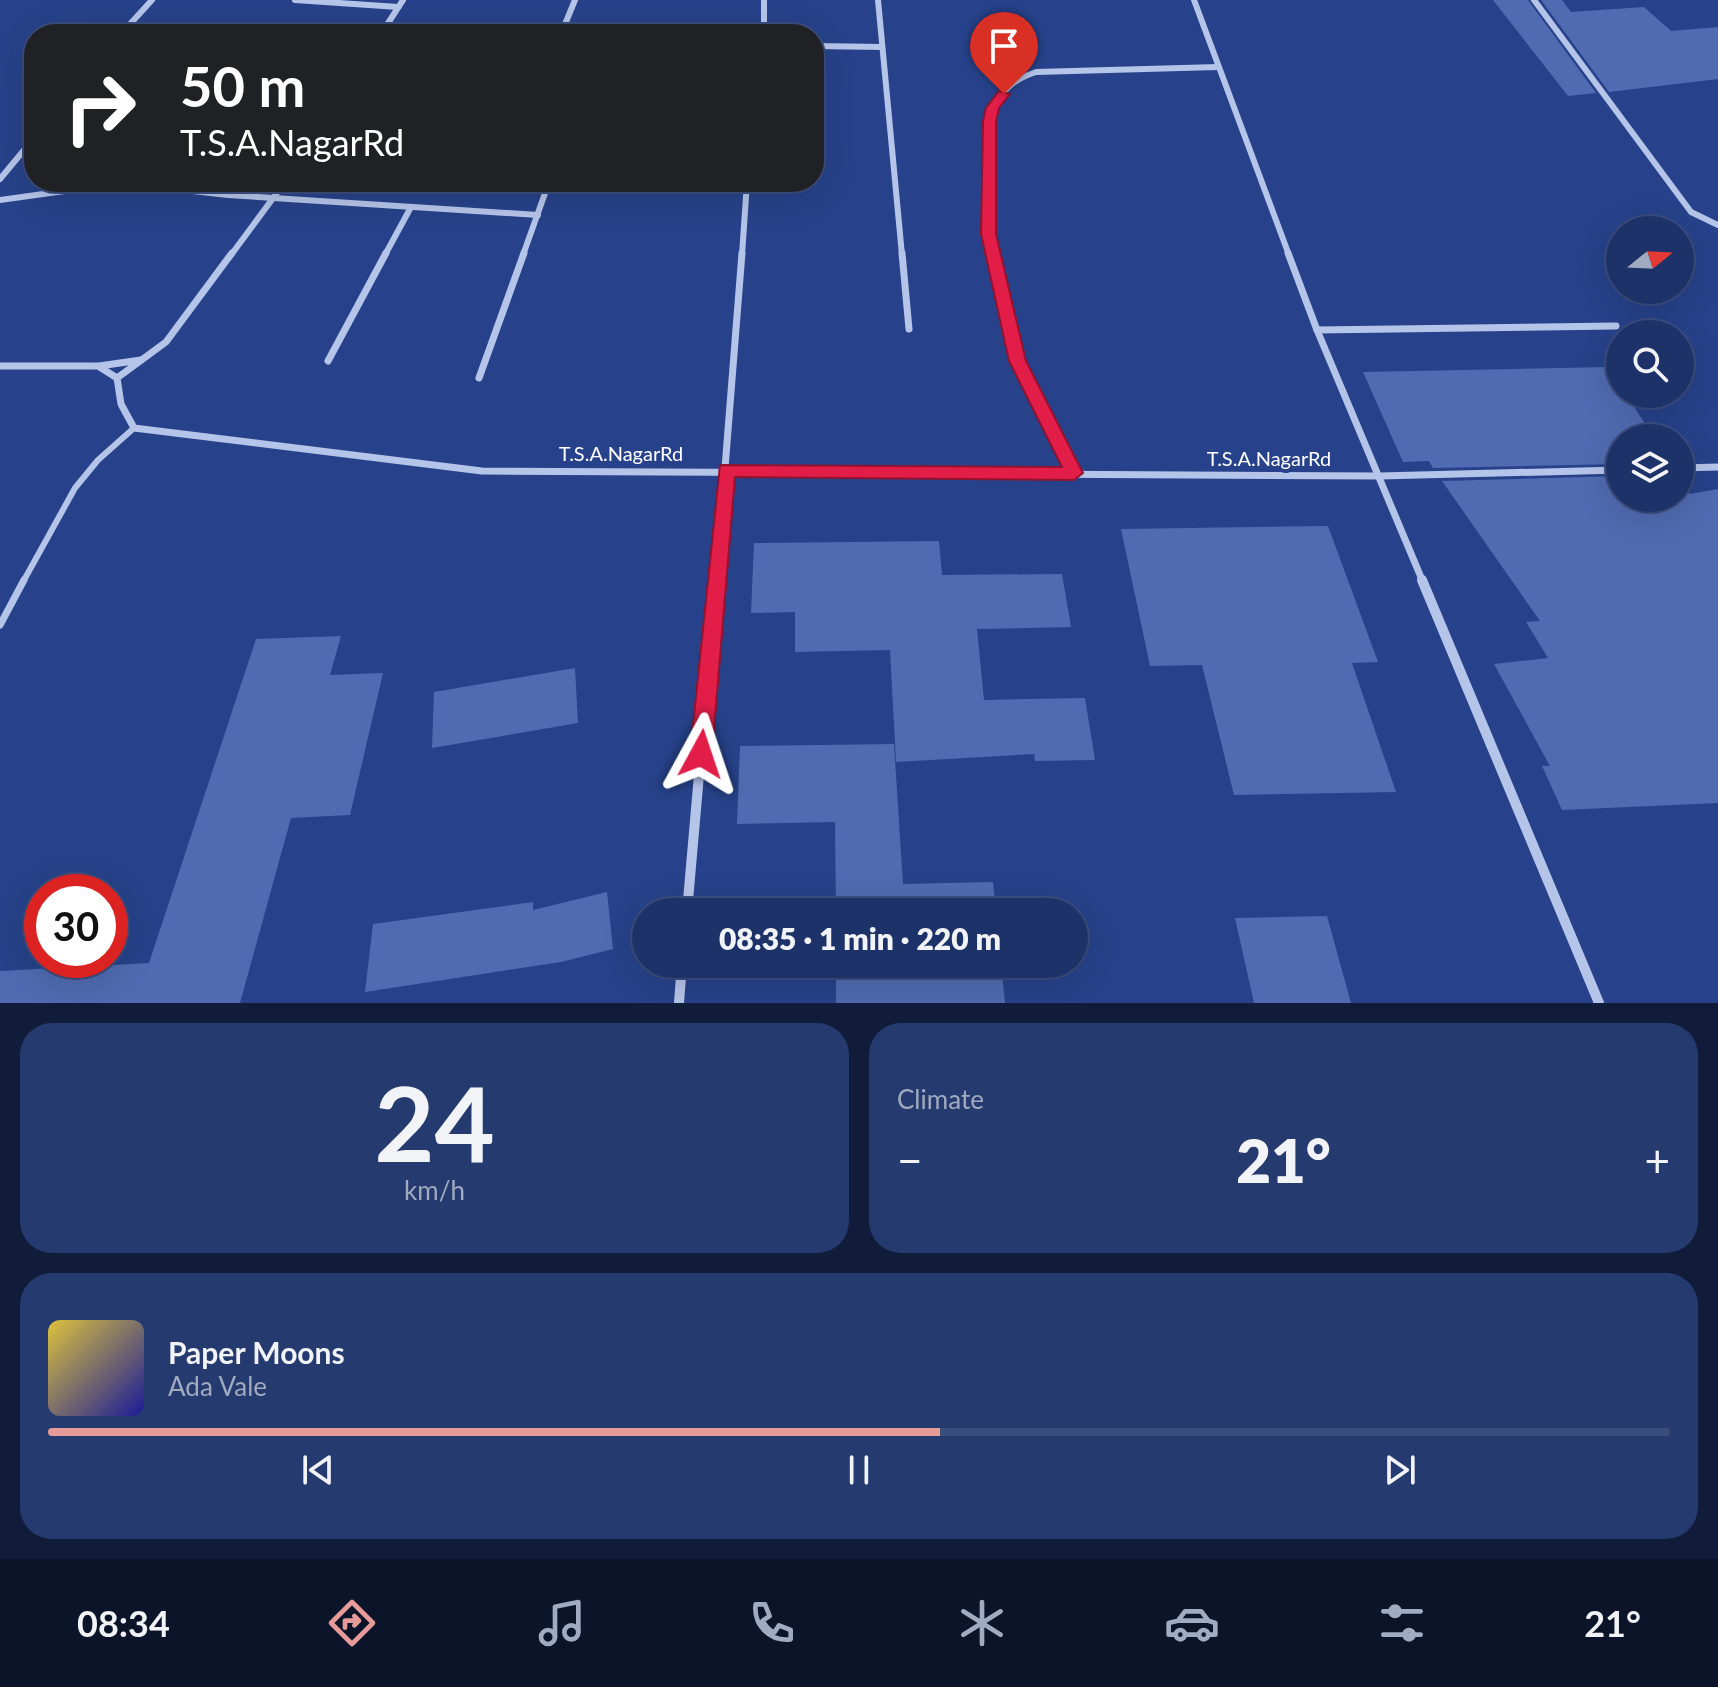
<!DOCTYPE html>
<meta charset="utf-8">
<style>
:root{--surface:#1d3268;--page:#253a6e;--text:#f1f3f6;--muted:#a0aac0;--line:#3b4d7c;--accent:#e69b98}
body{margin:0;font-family:Lato,sans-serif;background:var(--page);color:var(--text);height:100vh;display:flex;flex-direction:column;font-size:30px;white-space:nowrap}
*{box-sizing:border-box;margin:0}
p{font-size:26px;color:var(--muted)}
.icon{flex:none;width:44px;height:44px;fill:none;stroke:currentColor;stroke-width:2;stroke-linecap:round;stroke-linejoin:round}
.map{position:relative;height:1003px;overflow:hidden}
.sheet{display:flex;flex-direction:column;gap:20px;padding:20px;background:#101c39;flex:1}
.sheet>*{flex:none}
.hud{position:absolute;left:24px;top:24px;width:800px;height:168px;border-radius:32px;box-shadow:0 8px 32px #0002,0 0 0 2px var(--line);background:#202124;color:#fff;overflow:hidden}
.needle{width:52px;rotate:72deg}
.fabs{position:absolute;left:1606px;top:216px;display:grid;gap:16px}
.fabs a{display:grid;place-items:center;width:88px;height:88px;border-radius:50%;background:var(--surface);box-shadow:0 8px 32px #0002,0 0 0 2px var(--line);font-size:40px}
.speed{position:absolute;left:24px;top:874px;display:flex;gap:16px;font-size:40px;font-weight:700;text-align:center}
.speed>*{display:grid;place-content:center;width:104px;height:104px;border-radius:50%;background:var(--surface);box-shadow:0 8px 32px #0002,0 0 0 2px var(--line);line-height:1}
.speed .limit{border:12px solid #d22;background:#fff;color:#111}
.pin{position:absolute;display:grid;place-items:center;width:68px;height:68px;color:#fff;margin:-82px -34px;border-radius:50% 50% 50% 0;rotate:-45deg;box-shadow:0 0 8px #0007}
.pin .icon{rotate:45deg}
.me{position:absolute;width:88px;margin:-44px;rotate:5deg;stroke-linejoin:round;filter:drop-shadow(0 0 6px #0008)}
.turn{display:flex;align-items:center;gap:28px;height:168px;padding:0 24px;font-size:36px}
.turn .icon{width:104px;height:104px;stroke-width:2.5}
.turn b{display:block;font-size:56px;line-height:68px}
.big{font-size:60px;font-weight:800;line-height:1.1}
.sheet .widget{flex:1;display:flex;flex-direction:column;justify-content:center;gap:12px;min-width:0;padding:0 28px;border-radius:32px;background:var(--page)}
.sheet .dial{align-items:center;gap:0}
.dial b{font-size:104px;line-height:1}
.song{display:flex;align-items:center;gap:24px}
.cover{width:96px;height:96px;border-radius:12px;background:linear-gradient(135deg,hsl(50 70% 55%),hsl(240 70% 35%))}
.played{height:8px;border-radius:4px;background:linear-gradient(90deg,var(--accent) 55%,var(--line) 55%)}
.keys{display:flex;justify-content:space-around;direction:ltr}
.heat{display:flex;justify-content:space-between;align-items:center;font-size:44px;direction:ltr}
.sheet .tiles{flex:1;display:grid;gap:20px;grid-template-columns:1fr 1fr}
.widget:last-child{grid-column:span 2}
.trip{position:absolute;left:632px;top:898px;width:456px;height:80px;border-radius:40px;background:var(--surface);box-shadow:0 8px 32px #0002,0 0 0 2px var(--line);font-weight:800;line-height:80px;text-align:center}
.tab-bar{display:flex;height:128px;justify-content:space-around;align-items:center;background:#0c142a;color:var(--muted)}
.tab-bar .icon{width:56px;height:56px}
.tab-bar .active{color:var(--accent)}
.tab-bar b{font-size:36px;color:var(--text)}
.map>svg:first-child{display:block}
.building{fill:#506bb1}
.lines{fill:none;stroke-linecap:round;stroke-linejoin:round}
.service-far1{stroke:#b5c4e9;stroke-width:6}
.service{stroke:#b5c4e9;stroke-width:7}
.minor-far2{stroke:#b5c4e9;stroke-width:6}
.minor-far1{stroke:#b5c4e9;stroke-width:7}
.minor{stroke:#b5c4e9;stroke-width:10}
.route{fill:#e11d48;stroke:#92132f;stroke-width:2}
.labels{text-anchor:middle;stroke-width:8;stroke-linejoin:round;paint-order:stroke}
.street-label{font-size:20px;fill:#fff;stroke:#27428a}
</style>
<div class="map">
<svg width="1718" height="1003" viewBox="0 0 1718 1003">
<rect width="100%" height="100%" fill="#27428a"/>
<g class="building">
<path d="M1493,0H1528L1596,93L1568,96Z"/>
<path d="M1541,0H1562L1571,12L1644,7L1671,31L1718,27V79L1609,92Z"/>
<path d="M1609,367L1620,384V394H1626L1654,438H1620V464L1433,468L1429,461L1403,462L1363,372Z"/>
<path d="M1620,476V498H1680V478L1690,494L1718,489V803L1562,810L1542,766H1550L1494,664L1548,658L1526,622L1540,621L1442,481Z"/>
<path d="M1328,526L1378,662L1352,663L1396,792L1234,795L1202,665L1150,666L1121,529Z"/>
<path d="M939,541L942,575L1062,574L1071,627L977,629L984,700L1085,698L1095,760L1035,761L1034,754L896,762L890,650L795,652V612L751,613L754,543Z"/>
<path d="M341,636L330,675L383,673L350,815L291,818L240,1003H0V971L149,963L256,639Z"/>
<path d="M575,668L578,723L432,748L434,692Z"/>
<path d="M894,744L903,884L993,882L996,912H836L835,822L737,824L740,746Z"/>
<path d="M607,892L613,949L561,962L365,992L373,924L533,902V910Z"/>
<path d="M1327,916L1351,1003H1254L1235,918Z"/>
<path d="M836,964H1001L1005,1003H836Z"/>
</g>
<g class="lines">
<path class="service-far1" d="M23,582L75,488L98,460L134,428"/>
<path class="service" d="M0,625L24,580"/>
<g class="minor-far2">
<path d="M295,0L398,7"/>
<path d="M764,0V34"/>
<path d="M878,0L902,255"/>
<path d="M1194,0L1289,255"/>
<path d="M1534,0L1691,212L1718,225"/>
<path d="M121,34L152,0"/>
<path d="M381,34L403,0"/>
<path d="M561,34L575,0"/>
<path d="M814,46L882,47"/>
<path d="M0,179L34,138"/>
<path d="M0,200L122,183L228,195L538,215"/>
<path d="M231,255L285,182"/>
<path d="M385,255L411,207"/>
<path d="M523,255L549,182"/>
<path d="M742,255L747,182"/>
<path d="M994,255C989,236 987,119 994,106C1004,88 1017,78 1036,72L1218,67"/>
</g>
<g class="minor-far1">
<path d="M902,253L909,329"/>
<path d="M993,253L1017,361L1074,473"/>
<path d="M1288,253L1317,330L1423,582"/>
<path d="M1317,330L1616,326"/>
<path d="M328,361L386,253"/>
<path d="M0,366H98L117,378L121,404L134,428L482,471L1380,476L1620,470"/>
<path d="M99,366L141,360"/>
<path d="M117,378L166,342L232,253"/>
<path d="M479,378L524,253"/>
<path d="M1680,468L1718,467"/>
<path d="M716,582L742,253"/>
</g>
<g class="minor">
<path d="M1422,580L1599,1003"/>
<path d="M687,912L716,580"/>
<path d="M679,1003L682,964"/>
</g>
</g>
<path class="route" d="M999,91L1010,94L999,108L996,121V234L1026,361L1083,473L1074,480L735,477L712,754L708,761L701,764L693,761L690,754L720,465L1062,467L1009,361L981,234L983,121L986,108Z"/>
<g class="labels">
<g class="street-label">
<text x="621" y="461">T.S.A.NagarRd</text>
<text x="1269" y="466">T.S.A.NagarRd</text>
</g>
</g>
</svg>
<div class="fabs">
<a><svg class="needle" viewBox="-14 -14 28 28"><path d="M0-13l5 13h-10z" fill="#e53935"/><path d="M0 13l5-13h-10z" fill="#a0aac0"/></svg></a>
<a><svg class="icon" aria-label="search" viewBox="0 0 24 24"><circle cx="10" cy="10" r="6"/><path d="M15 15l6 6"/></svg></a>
<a><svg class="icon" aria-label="layers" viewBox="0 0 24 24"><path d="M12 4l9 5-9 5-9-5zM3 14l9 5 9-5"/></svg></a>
</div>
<div class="speed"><div class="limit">30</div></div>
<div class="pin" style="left:1004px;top:94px;background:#d93025"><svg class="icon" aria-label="arrive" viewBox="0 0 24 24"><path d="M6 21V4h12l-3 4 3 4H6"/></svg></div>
<svg class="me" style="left:701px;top:754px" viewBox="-20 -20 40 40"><path d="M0-17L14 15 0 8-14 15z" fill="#e11d48" stroke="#fff" stroke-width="4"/></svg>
<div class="trip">08:35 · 1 min · 220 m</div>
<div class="hud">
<div class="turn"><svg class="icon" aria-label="right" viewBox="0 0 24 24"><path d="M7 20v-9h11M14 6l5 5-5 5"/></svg><div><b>50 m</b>T.S.A.NagarRd</div></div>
</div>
</div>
<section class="sheet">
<div class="tiles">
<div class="widget dial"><b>24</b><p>km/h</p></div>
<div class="widget"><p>Climate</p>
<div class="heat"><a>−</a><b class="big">21°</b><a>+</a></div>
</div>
<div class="widget">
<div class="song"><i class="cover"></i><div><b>Paper Moons</b><p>Ada Vale</p></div></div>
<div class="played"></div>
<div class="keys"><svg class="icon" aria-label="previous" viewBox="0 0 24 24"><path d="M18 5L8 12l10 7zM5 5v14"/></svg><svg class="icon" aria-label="pause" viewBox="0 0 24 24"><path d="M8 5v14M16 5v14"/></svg><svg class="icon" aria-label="next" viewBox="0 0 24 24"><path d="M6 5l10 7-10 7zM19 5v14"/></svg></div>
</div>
</div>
</section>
<nav class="tab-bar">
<b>08:34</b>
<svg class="icon active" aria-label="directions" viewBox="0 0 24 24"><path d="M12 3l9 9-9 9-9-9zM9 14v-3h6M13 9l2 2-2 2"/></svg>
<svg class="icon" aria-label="music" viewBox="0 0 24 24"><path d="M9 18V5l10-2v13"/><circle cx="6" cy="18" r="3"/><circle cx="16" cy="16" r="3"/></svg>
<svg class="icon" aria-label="phone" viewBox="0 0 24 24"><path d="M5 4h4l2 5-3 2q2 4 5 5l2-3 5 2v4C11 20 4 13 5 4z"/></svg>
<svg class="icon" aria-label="climate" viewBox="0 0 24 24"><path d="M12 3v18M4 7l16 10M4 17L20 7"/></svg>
<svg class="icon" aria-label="car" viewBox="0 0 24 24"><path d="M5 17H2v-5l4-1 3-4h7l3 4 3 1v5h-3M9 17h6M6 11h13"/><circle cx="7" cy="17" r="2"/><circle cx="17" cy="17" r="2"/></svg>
<svg class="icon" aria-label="filters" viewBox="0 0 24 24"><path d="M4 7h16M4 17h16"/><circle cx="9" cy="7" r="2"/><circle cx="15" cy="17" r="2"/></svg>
<b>21°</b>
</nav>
